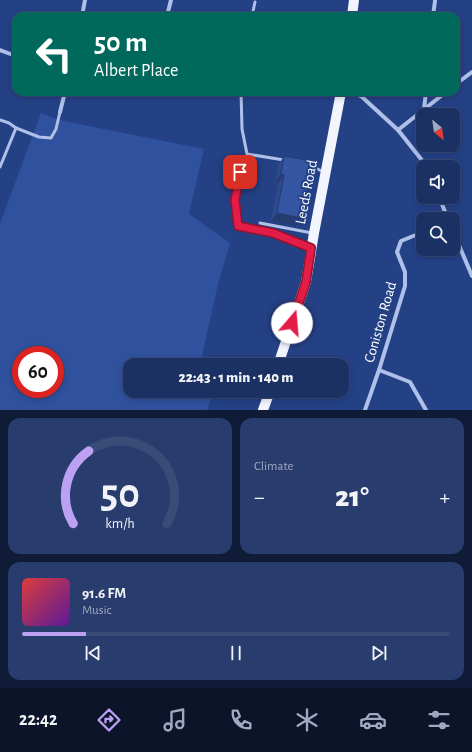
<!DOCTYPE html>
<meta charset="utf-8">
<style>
:root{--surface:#1b3164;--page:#283d6d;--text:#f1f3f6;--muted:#a0a9bf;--line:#394c78;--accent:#bca0f2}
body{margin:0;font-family:"Alegreya Sans",sans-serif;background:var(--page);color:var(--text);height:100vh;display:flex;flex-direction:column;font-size:15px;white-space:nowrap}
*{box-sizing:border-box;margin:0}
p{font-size:13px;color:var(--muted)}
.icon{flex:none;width:22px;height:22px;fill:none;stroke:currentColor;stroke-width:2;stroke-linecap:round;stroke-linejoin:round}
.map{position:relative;height:410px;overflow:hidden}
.side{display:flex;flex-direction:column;gap:8px;padding:8px;background:#0f1b37;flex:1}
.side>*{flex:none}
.guide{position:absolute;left:12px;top:12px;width:448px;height:84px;border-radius:12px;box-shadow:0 2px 6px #0003,0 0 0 1px var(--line);background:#00695c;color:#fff;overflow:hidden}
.needle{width:26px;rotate:151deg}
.tools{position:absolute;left:416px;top:108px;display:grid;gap:8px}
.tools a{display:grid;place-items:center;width:44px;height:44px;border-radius:8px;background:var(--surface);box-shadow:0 2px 6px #0003,0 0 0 1px var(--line);font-size:20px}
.speed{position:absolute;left:12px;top:346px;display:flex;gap:8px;font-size:20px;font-weight:700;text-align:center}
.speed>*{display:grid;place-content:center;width:52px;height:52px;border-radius:50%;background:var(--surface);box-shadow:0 2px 6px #0003,0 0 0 1px var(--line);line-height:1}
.speed .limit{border:6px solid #d22;background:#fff;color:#111}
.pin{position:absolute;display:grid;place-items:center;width:34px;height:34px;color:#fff;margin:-17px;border-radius:8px;box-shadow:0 2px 6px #0006}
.me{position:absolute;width:44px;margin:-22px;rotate:18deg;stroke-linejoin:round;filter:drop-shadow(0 0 3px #0008)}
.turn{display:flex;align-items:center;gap:14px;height:84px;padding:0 16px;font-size:18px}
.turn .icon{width:52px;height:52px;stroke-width:2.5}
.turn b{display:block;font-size:28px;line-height:34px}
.big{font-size:30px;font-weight:800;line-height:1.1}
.side .widget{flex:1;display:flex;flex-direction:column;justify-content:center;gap:6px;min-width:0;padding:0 14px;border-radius:12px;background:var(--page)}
.side .dial{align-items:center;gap:0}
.dial svg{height:104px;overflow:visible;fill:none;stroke:var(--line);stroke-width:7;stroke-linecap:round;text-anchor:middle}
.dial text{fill:var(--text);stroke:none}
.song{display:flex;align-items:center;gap:12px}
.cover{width:48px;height:48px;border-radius:6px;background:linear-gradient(135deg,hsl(0 70% 55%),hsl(270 70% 35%))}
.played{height:4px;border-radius:2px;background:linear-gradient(90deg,var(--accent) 15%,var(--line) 15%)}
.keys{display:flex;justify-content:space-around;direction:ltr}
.heat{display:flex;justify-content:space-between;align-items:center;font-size:22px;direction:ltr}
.side .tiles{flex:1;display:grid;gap:8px;grid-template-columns:1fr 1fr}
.widget:last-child{grid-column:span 2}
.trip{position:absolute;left:123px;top:358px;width:226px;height:40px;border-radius:12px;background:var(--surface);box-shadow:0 2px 6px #0003,0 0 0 1px var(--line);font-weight:800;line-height:40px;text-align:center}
.menu{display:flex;height:64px;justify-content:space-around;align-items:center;background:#0b1428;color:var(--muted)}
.menu .icon{width:28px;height:28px}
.menu .on{color:var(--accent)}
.menu b{font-size:18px;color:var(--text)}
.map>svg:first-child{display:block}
.green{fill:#2f519e;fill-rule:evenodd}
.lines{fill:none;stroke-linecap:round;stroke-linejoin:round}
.service{stroke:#afc1e9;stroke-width:3}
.minor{stroke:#afc1e9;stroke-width:4}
.primary{stroke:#f2f5fe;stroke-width:10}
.wall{fill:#2e4a8c}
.shaded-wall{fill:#253c72}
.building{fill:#3556a3;stroke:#253c72}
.route-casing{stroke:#92132f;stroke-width:10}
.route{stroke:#e11d48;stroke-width:7}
.labels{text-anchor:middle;stroke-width:4;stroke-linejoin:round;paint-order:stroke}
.street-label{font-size:15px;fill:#fff;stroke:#244186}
</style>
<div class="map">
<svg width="472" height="410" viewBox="0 0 472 410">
<rect width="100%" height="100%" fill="#244186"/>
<path class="green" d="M41,113L59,120L204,149L189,214L230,243L218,284L200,365H130V391H214L207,410H0V224ZM21,355H55V389H21Z"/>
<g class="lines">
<g class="service">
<path d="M252,16L255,2"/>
<path d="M241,92L242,129L247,154L284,160"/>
<path d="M0,120L9,123L16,128"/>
<path d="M311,166L324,172"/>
<path d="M0,167L16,128L39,137L51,138L56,129L60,112"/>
<path d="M260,223L312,233"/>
</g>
<g class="minor">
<path d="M82,16L85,0"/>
<path d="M167,16L171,0"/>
<path d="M433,16L435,1"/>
<path d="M0,50L16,56"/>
<path d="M456,84L472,72"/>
<path d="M350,92L361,96L398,130L425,164L426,167"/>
<path d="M424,109L426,92"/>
<path d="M60,112L65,92"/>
<path d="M398,130L446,92"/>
<path d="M240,172L235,200L238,226L273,233L311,248"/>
<path d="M439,197L448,219"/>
<path d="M453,231L472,276"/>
<path d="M379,370L410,382L426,410"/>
<path d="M365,410L379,370L405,286V272L397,252L401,241L423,232"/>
</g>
<g class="primary">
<path d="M352,16L354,0"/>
<path d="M278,365L306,282L314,233L341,92"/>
<path d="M263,410L270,391"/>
</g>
</g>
<path class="wall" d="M284,156L296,226L271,221L278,183L275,182L278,165Z"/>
<g class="shaded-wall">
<path d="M281,174L284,175L278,183L275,182Z"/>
<path d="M277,213L302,218L296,226L271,221Z"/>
</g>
<g class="building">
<path d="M0,128L2,129L0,135Z"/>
<path d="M284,156L315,162L309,182L302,218L277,213L284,175L281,174Z"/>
</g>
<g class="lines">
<defs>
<path id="route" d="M240,172L235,200L238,226L273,233L311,248L306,282L292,323"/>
</defs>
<use href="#route" class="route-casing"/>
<use href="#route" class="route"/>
</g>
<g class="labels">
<g class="street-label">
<text transform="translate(306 192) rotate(-79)" y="5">Leeds Road</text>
<text transform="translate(380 322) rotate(-74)" y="5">Coniston Road</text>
</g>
</g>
</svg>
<div class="tools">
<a><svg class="needle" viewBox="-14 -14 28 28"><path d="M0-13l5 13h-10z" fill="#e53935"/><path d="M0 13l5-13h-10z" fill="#a0a9bf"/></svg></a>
<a><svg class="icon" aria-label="sound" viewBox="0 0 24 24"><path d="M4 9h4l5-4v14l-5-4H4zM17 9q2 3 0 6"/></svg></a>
<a><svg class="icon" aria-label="search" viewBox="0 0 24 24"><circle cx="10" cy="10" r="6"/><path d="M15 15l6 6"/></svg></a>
</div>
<div class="speed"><div class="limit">60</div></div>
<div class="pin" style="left:240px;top:172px;background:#d93025"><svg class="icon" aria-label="arrive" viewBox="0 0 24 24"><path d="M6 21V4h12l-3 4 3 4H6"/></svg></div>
<svg class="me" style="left:292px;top:323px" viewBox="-20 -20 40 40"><circle r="19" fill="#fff"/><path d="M0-13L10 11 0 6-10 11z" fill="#e11d48"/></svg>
<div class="trip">22:43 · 1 min · 140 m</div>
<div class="guide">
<div class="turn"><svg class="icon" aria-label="left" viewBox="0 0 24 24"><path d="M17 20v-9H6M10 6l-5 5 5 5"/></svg><div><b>50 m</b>Albert Place</div></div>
</div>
</div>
<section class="side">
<div class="tiles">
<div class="widget dial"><svg viewBox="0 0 100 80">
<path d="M14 69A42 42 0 1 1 86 69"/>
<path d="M14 69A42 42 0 0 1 26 13" stroke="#bca0f2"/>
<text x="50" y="56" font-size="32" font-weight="700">50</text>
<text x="50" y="72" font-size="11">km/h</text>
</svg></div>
<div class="widget"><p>Climate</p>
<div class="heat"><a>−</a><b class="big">21°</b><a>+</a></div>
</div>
<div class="widget">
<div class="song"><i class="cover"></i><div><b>91.6 FM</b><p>Music</p></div></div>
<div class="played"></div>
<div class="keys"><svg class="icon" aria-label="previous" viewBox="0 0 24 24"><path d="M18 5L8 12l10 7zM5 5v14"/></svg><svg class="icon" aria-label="pause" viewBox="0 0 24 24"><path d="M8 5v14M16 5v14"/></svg><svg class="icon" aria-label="next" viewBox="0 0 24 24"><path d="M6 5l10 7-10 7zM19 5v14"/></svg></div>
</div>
</div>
</section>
<nav class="menu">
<b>22:42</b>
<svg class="icon on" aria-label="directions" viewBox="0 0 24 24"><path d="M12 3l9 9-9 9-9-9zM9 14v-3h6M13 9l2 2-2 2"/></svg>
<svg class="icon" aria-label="music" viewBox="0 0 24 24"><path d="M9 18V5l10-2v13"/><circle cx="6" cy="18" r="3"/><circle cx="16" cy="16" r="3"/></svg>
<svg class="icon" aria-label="phone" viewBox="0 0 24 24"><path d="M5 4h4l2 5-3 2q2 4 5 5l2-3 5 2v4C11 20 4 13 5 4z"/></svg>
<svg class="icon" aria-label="climate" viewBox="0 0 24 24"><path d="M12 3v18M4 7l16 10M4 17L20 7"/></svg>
<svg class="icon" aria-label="car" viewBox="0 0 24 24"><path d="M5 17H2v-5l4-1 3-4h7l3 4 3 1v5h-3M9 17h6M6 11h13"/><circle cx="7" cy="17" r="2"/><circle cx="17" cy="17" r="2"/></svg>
<svg class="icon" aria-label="filters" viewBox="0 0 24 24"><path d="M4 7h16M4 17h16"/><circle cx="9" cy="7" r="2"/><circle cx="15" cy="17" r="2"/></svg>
</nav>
